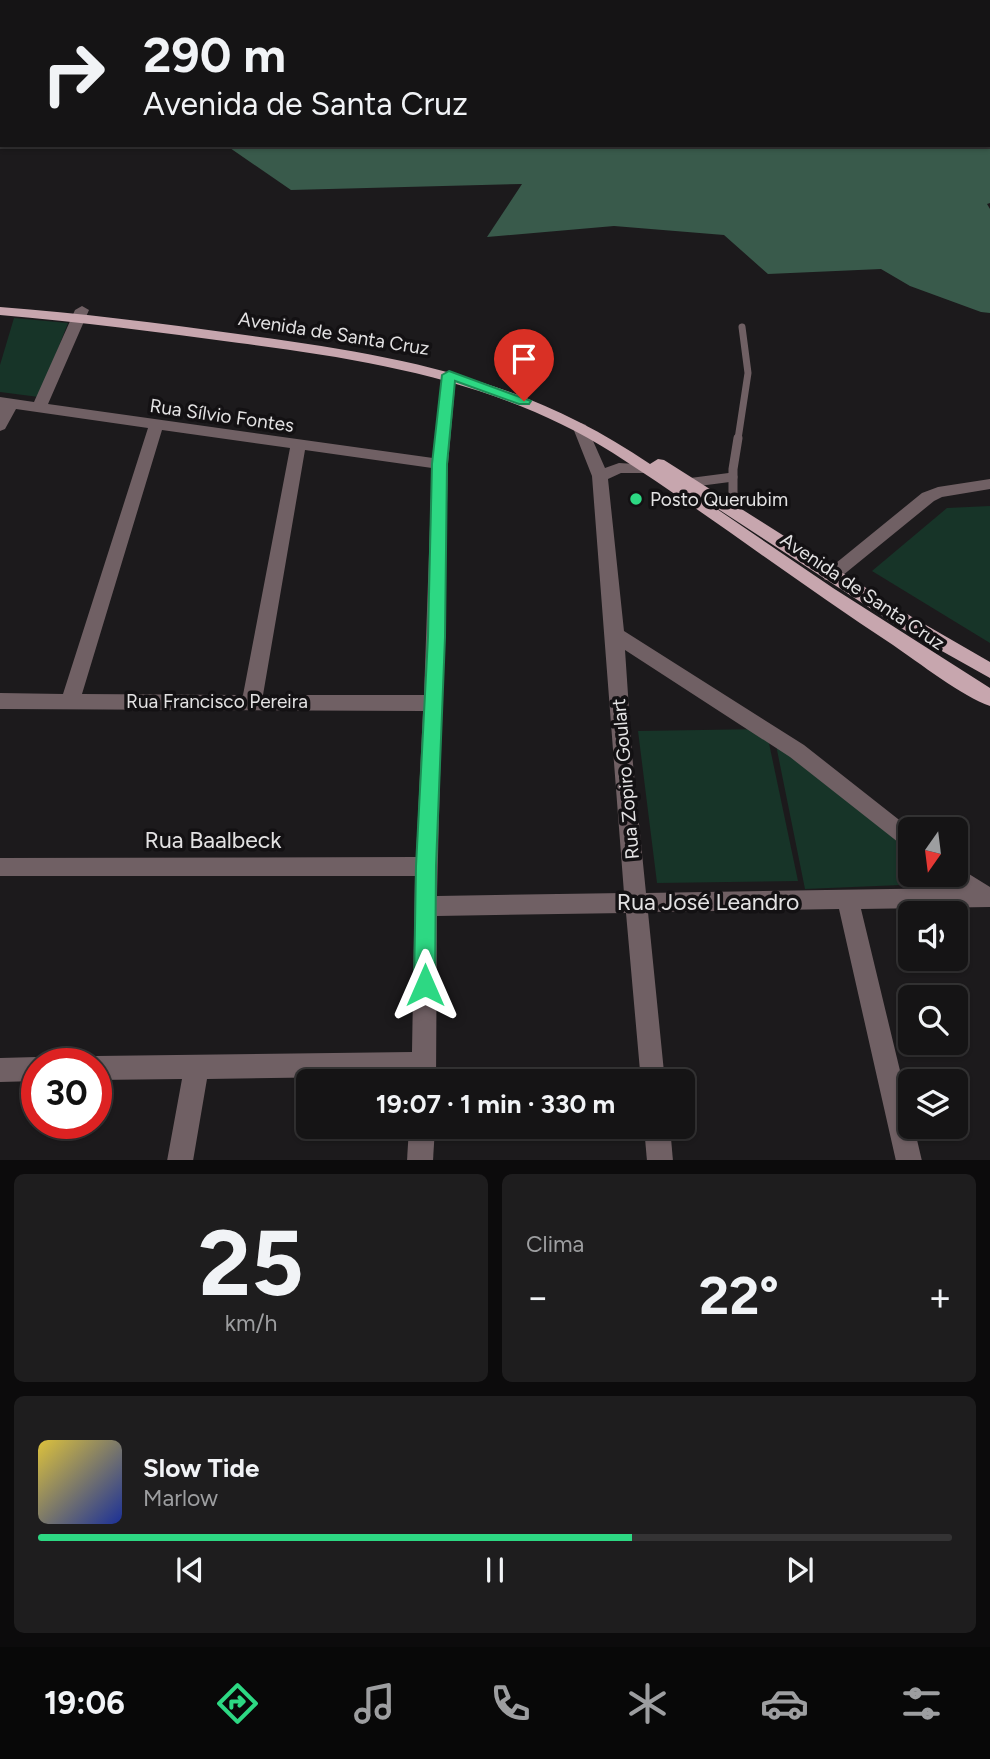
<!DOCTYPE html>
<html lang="pt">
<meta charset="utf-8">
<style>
:root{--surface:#151415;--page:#1e1d1e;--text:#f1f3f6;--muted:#9d9ea0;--line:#343334;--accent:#2dd883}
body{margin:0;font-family:Figtree,sans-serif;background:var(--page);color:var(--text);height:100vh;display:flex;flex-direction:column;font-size:26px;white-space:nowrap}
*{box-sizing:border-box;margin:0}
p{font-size:23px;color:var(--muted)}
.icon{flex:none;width:38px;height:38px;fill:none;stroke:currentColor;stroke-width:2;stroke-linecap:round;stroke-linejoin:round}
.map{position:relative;height:1160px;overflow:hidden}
.sheet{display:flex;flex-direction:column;gap:14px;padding:14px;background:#0c0b0c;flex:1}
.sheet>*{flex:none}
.guide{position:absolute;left:0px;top:0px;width:990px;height:147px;box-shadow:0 2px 5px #0004,0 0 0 2px var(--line);background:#151415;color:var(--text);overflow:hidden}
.needle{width:46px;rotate:194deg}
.tools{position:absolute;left:898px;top:817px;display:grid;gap:14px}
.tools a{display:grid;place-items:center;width:70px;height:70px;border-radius:10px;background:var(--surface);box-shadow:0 2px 5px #0004,0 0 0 2px var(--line);font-size:35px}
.speed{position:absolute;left:21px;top:1048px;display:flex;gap:14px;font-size:35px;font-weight:700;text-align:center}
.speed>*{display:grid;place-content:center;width:91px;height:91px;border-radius:50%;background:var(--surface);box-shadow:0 2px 5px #0004,0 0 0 2px var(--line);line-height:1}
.speed .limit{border:10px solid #d22;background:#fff;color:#111}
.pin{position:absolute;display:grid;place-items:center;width:60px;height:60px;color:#fff;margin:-72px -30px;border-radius:50% 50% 50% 0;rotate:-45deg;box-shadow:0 0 7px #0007}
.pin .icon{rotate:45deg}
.me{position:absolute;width:77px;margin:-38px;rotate:0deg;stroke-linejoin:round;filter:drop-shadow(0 0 5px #0008)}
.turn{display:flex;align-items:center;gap:24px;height:147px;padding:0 28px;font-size:32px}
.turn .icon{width:91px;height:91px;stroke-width:2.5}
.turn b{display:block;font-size:49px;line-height:60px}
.big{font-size:52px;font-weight:700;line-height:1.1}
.sheet .widget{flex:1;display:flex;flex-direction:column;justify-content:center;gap:10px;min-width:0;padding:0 24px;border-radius:10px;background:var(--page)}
.sheet .dial{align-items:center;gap:0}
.dial b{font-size:91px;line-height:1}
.song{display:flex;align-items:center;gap:21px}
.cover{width:84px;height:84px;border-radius:10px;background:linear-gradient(135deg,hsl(50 70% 55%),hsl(230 70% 35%))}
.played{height:7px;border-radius:4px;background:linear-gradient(90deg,var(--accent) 65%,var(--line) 65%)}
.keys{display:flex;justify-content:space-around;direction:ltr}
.heat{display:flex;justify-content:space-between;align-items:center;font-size:38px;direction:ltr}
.sheet .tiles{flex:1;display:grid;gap:14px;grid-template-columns:1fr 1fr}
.widget:last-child{grid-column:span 2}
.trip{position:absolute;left:296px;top:1069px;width:399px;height:70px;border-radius:10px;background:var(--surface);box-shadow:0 2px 5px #0004,0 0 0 2px var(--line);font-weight:700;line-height:70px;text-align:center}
.tab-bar{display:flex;height:112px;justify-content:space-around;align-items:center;background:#080808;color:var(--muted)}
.tab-bar .icon{width:49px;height:49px}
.tab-bar .selected{color:var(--accent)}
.tab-bar b{font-size:32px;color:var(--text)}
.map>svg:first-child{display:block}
.green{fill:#173428}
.forest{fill:#395a4b}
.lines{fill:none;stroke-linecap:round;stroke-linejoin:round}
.service-far1{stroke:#706064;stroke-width:7}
.service{stroke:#706064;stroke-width:9}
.minor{fill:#706064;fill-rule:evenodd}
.primary{fill:#c7a6ae;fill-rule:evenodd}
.route{fill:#2dd883;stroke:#1d8c55;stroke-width:2}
.poi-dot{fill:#2dd883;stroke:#131113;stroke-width:2.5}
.labels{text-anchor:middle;stroke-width:7;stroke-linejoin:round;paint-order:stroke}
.street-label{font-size:19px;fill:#e3e2e3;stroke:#131113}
.poi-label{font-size:19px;fill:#e3e2e3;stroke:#131113;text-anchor:start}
.near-street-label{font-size:23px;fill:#e3e2e3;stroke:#131113}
</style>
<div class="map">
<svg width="990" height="1161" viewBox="0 0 990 1161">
<rect width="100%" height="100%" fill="#1c1a1c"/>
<g class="green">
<path d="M14,318L68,323L39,397L0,392V365Z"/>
<path d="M990,506V643L872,571L947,508Z"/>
<path d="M766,729L798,881L657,883L638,731Z"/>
<path d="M775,740L910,844V875H942L949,883L805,889Z"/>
</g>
<path class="forest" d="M967,0H990V203L987,204L990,209V313L981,312L910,286L881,269L768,274L724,235L614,226L487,237L522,184L291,190L230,148L231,145H989V2H964Z"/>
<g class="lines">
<path class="service-far1" d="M738,439L748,373L742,327"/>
<g class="service">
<path d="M687,483L733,477"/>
<path d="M733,512V469L738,438"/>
</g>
<g class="minor">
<path d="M82,306L89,310L48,404L433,458L442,375L449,371L456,375L448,464L437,896L624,893L592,476L573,428L581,423L586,425L605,468L619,463L651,465L653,469L651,473H621L608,479L624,631L804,745L912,830H910V849L903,846L790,757L625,650L632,754L646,893L955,888L944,875H956V866L990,887V907L861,909L910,1112V1127H914L922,1161H896L839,909L648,912L665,1082H641L626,913L437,916L436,1082H412V1076L207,1079L193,1161H167L182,1079L96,1080V1064H86L87,1059L96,1056L412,1052L415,876H0V858L416,857L423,711L0,709V693L63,694L148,428L16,409L5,429L0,431V397L34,402L75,310ZM162,430L290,448L243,695L82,694ZM305,450L432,468L424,695H263Z"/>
<path d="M990,479V489L942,497L934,501L837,580H825L822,576L825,572L922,493L938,487Z"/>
<path d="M37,1057L47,1064H37V1081L0,1082V1058Z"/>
<path d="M409,1127H435L433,1161H407Z"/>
<path d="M644,1127H670L673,1161H647Z"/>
</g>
<path class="primary" d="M0,307C80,313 159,323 238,334C390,354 521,376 650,464L658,459L664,460L912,617L990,662V678L899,627L692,492L833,588L990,688V706C963,697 918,662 893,645C798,583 708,514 613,453C499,381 370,360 239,343C159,332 80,322 0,315Z"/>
</g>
<path class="route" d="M449,371L531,401L529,404H519L455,381L447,464L445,637L436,866L435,985L432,992L425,995L417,992L414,985L416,866L428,637L432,464L442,375Z"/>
<circle class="poi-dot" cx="636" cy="499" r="7"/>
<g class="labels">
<g class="street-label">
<text transform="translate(334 333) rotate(9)" y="7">Avenida de Santa Cruz</text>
<text transform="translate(222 415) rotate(8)" y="7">Rua Sílvio Fontes</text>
<text transform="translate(863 591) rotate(34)" y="7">Avenida de Santa Cruz</text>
<text x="217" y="708">Rua Francisco Pereira</text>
<text transform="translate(625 779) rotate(-95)" y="7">Rua Zopiro Goulart</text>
</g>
<g class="poi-label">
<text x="650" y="506">Posto Querubim</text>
</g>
<g class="near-street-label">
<text x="213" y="848">Rua Baalbeck</text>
<text x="708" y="910">Rua José Leandro</text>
</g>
</g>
</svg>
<div class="tools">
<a><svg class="needle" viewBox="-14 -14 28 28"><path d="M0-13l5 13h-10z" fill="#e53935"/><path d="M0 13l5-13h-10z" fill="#9d9ea0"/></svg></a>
<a><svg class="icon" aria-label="sound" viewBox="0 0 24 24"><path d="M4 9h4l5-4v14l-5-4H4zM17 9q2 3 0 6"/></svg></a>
<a><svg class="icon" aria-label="search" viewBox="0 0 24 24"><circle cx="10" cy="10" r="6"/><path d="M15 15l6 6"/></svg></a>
<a><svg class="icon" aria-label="layers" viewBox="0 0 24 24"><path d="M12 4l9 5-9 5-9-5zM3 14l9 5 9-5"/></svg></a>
</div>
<div class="speed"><div class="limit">30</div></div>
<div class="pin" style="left:524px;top:401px;background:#d93025"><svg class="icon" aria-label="arrive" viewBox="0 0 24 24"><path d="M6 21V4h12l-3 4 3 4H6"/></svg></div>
<svg class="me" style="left:425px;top:985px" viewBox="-20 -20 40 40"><path d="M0-17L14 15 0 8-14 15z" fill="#2dd883" stroke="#fff" stroke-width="4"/></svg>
<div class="trip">19:07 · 1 min · 330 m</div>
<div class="guide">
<div class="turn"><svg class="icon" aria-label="right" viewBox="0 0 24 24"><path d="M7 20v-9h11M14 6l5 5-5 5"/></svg><div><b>290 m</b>Avenida de Santa Cruz</div></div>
</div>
</div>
<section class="sheet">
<div class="tiles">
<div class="widget dial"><b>25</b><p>km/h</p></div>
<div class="widget"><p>Clima</p>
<div class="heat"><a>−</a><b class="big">22°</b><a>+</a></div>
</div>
<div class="widget">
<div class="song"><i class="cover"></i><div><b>Slow Tide</b><p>Marlow</p></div></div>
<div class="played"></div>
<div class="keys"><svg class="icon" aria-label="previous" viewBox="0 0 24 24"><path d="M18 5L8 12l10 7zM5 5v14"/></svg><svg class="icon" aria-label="pause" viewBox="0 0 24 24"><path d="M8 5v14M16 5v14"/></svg><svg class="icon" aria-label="next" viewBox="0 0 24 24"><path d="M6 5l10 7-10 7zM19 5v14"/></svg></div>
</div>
</div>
</section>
<nav class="tab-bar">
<b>19:06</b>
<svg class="icon selected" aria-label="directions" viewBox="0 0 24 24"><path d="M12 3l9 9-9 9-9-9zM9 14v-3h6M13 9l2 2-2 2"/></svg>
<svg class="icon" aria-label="music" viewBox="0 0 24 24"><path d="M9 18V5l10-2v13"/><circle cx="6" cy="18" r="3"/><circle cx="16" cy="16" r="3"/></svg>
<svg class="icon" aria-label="phone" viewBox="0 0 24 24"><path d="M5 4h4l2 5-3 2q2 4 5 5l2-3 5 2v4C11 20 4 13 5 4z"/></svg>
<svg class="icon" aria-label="climate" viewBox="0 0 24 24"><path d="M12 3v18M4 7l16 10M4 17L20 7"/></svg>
<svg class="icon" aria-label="car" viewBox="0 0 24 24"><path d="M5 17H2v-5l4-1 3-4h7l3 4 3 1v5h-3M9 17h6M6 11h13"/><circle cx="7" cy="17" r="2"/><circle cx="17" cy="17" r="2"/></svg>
<svg class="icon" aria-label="filters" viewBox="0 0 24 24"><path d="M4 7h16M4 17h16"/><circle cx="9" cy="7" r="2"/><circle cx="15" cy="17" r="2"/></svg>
</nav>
